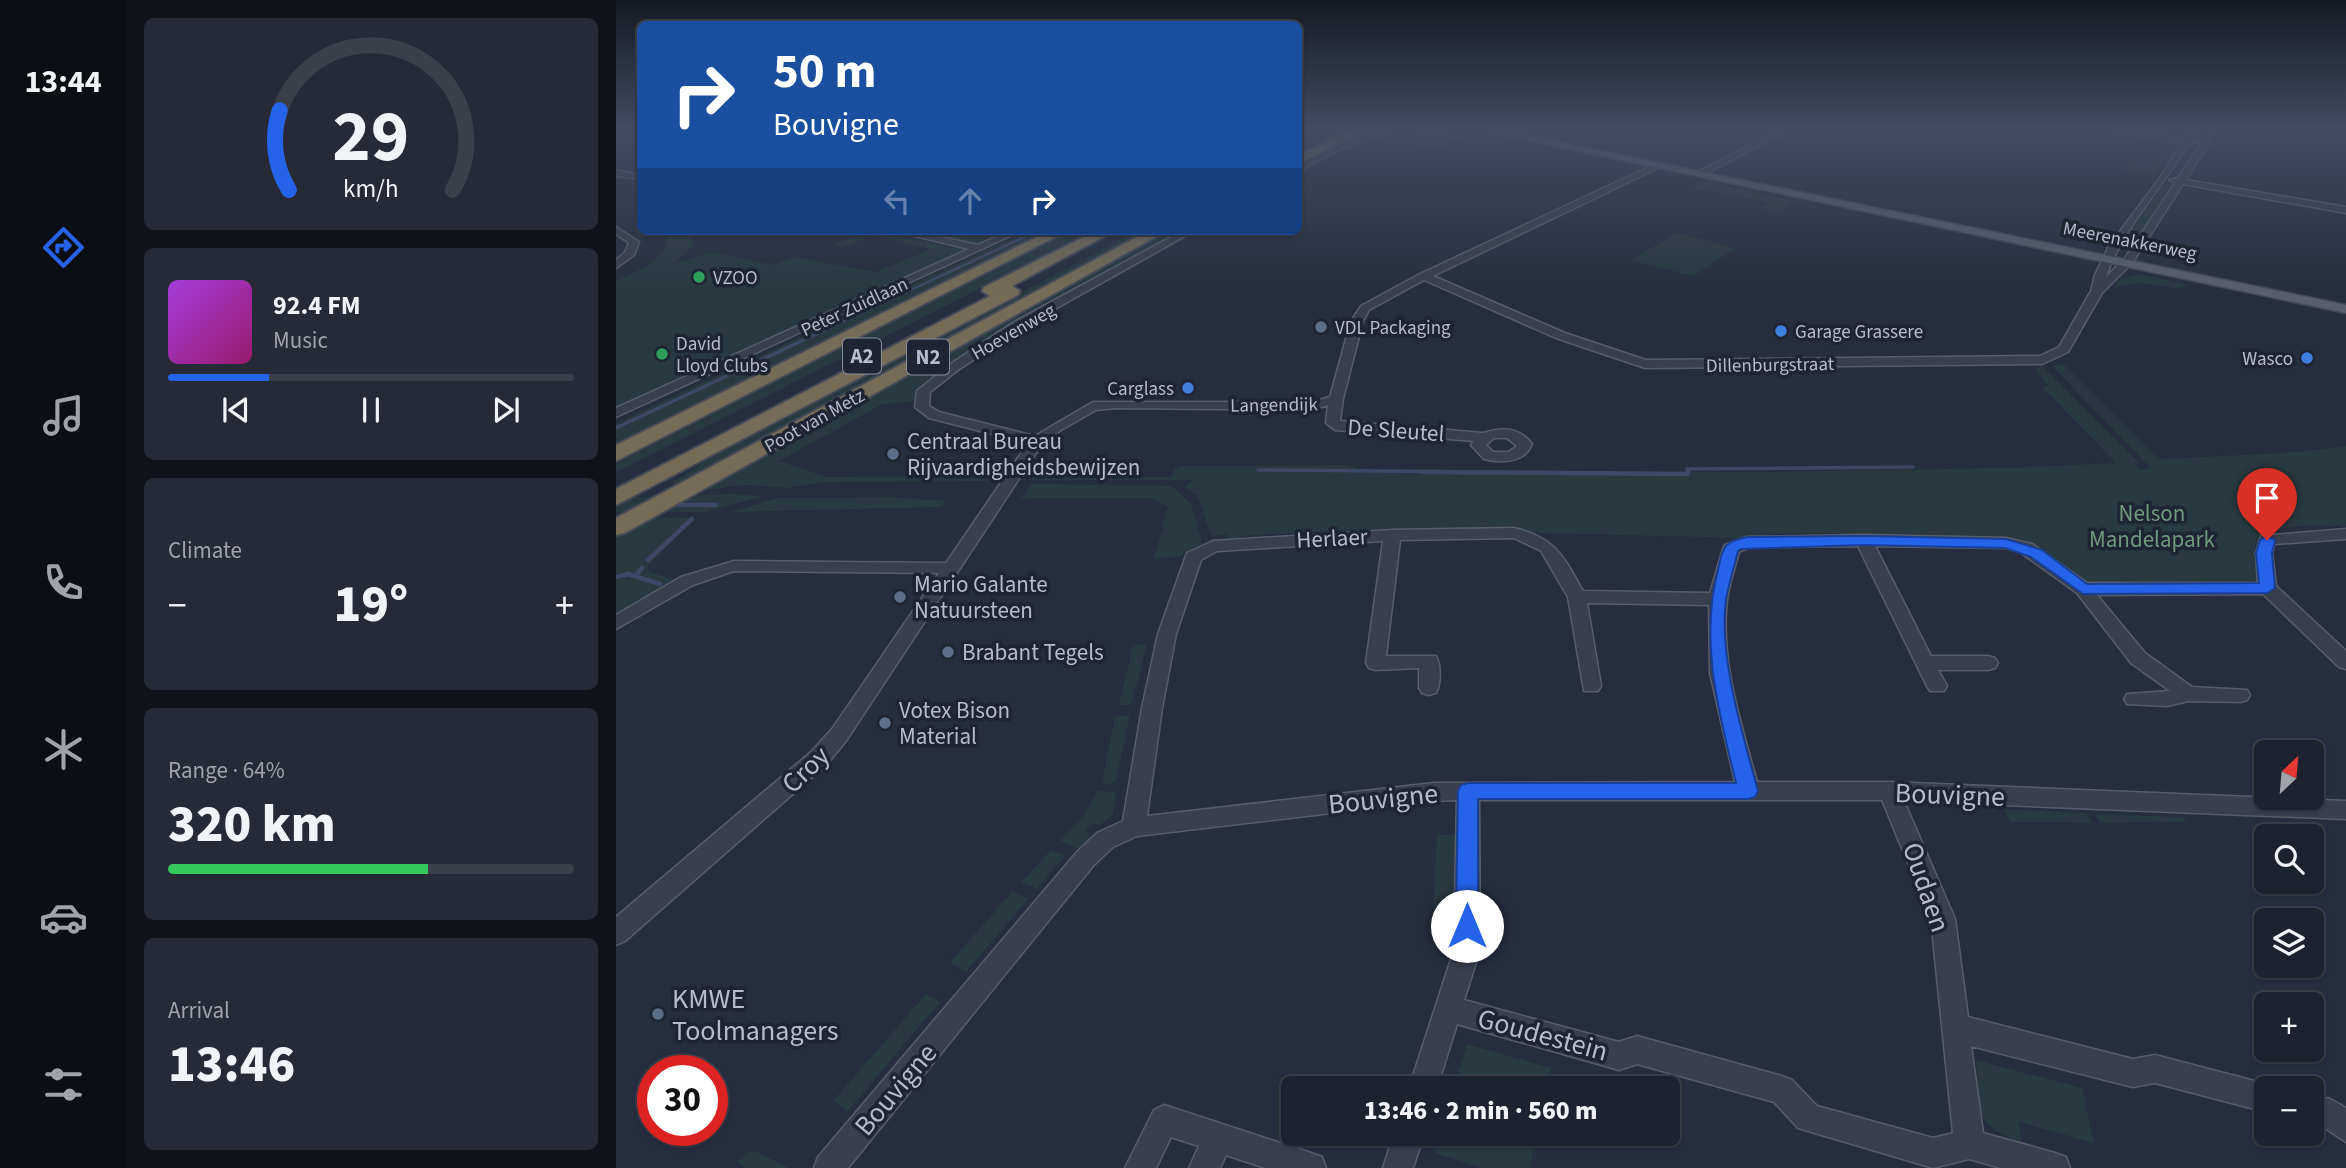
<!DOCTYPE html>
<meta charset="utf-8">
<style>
:root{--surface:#1c222e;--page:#252a36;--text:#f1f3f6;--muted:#a0a4aa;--line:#3a3f4a;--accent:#2563eb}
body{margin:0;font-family:"Source Sans 3",sans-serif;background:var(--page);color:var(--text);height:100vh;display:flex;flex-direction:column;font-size:26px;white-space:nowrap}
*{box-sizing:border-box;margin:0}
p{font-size:23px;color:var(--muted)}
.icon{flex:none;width:38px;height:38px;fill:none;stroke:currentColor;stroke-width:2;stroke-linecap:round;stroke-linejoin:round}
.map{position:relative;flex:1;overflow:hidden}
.details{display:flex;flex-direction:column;gap:18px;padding:18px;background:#0f1319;width:490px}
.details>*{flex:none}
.hud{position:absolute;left:21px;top:21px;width:665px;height:214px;border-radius:10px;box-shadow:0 2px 5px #0004,0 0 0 2px var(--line);background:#1a4fa0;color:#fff;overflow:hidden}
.needle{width:46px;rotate:26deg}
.fabs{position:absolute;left:1638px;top:740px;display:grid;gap:14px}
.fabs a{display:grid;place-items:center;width:70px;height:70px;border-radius:10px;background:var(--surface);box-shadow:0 2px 5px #0004,0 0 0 2px var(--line);font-size:35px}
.speed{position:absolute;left:21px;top:1055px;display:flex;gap:14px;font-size:35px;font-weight:700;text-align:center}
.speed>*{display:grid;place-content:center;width:91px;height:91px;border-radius:50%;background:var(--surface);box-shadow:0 2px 5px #0004,0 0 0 2px var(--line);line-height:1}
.speed .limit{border:10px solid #d22;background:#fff;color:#111}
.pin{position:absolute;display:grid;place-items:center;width:60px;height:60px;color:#fff;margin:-72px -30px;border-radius:50% 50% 50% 0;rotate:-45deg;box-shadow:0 0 7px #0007}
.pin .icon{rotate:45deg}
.me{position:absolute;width:77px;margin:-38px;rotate:0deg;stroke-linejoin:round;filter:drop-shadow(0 0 5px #0008)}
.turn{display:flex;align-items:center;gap:24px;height:147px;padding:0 21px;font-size:32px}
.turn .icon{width:91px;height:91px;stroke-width:2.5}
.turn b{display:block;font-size:49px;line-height:60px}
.lanes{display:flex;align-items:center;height:66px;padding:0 21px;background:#0003;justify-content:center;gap:35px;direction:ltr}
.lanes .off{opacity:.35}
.big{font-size:52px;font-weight:800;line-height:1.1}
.details .card{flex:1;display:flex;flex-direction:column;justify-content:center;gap:10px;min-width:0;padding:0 24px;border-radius:10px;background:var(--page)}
.details .dial{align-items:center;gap:0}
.dial svg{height:182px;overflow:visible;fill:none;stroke:var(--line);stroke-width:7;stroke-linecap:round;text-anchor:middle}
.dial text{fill:var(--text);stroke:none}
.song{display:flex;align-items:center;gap:21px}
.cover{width:84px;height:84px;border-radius:10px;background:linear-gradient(135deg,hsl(280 70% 55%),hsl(320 70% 35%))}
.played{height:7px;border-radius:4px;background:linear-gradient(90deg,var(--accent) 25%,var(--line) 25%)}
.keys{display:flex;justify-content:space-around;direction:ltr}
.heat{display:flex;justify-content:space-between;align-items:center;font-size:38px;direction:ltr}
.charge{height:10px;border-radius:5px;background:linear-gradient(90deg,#34c759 64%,var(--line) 0)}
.trip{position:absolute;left:665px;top:1076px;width:399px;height:70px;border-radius:10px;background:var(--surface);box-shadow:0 2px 5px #0004,0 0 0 2px var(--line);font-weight:800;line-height:70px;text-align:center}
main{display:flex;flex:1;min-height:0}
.dock{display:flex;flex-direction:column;width:126px;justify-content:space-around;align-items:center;background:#0b0e12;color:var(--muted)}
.dock .icon{width:49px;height:49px}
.dock .current{color:var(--accent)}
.dock b{font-size:32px;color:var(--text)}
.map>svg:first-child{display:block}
.green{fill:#28393f}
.water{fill:#3c4866}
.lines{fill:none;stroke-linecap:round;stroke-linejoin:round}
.stream-far2{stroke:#3c4866;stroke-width:2.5}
.stream-far1{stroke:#3c4866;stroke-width:3.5}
.stream{stroke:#3c4866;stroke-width:4.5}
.minor-casing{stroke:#585d6c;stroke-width:3}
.major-casing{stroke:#434857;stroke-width:3}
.highway-casing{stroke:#454a59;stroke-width:4}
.minor{fill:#3a3f4e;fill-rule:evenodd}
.major{fill:#585e6e;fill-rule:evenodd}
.highway{fill:#746c57;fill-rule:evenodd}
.route{fill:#2563eb;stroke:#184099;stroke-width:2}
.leisure-dot{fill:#2e9e5b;stroke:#1f2433;stroke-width:2.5}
.service-dot{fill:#5c6f8a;stroke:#1f2433;stroke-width:2.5}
.shop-dot{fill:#3f7fe0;stroke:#1f2433;stroke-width:2.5}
.labels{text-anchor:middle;stroke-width:7;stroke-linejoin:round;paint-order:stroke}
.far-street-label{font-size:19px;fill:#b6bbc9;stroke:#1f2433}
.far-poi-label{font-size:19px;fill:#b6bbc9;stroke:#1f2433;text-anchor:start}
.shield{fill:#1f2433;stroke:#898e9c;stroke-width:2}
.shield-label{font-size:21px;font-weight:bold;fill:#b6bbc9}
.street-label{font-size:23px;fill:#b6bbc9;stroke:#1f2433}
.poi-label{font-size:23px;fill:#b6bbc9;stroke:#1f2433;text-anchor:start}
.park-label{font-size:23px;fill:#6e997d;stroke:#1f2433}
.near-street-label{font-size:28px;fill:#b6bbc9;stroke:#1f2433}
.near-poi-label{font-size:28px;fill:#b6bbc9;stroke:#1f2433;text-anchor:start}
</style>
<main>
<nav class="dock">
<b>13:44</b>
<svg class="icon current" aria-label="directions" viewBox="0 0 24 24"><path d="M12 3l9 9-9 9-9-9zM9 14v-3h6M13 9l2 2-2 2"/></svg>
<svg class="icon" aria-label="music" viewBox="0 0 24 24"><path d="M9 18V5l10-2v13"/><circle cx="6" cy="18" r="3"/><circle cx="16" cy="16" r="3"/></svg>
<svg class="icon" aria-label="phone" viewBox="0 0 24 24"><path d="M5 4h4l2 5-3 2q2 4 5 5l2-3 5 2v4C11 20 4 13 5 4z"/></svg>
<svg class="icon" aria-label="climate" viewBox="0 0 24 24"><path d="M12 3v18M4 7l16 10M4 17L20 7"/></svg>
<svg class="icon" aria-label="car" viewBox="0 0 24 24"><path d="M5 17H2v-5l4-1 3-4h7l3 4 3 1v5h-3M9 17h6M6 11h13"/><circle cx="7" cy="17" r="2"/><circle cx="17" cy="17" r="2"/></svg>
<svg class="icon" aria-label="filters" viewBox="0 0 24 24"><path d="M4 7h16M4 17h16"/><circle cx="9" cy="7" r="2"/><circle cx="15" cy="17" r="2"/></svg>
</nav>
<section class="details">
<div class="card dial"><svg viewBox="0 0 100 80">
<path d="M14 69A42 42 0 1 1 86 69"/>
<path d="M14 69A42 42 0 0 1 10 34" stroke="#2563eb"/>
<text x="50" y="56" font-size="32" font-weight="700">29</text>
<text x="50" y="72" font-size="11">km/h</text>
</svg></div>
<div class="card">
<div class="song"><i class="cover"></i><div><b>92.4 FM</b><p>Music</p></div></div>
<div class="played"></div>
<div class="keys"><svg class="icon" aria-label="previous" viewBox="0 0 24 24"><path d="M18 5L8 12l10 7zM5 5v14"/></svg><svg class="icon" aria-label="pause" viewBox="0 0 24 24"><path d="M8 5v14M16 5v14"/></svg><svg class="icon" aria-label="next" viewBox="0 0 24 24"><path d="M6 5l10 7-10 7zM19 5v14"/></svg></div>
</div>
<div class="card"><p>Climate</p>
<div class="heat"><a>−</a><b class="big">19°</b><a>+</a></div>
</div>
<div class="card"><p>Range · 64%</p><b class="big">320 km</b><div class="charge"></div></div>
<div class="card"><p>Arrival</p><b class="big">13:46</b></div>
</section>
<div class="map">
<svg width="1730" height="1168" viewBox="0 0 1730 1168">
<rect width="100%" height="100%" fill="#262d3e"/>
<g class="green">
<path d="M796,128H836L864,136L855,137L817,150L768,138L756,142L749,141Z"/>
<path d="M1531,138L1559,144L1537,175L1507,170L1514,161L1534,164L1548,144L1529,141Z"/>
<path d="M1090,181L1180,201L1161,212L1145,208L1157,203L1086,189H1074Z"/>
<path d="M1549,183L1556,184L1512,251L1503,249Z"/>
<path d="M19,231H75L76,245L58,264L95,252L158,265L177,257L260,272L315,249L257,235L226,247L216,245L258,231L335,248L344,246L353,250L0,411V281C17,273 60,256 49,232L24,238Z"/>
<path d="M292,231H395L366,244H351Z"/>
<path d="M412,231H433L0,450V423Z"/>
<path d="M454,231H479L0,472V464Z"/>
<path d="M496,231H504L17,483L7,484Z"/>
<path d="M521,231H534L64,483H56L89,461Z"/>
<path d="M552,231H567L364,345L303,391L298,401L267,404L163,461L211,477L382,476L377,481L205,482L172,488L130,485L81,491Z"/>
<path d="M1061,233L1120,248L1077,276L1015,260Z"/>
<path d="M1522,274L1569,284L1572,286L1558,288L1525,283L1498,288L1504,279Z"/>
<path d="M1447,364L1543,459L1669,453L1730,446V526C1703,527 1655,520 1639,545L1640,580L1636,582L1484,584L1471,583L1422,550L1387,537H1226L1224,533L1154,534L1155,538H1128L755,529L625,536L624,540H611L610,534L595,537L582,496L569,487L578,480H412L414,477H555L559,469L565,466L728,465L752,471L1152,472L1388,468L1500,463L1426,387L1433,386L1418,367H1427L1523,463H1518L1524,470L1535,468L1436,366Z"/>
<path d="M416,484L556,486L575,504L586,543L564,556L538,559L552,507L534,498H413L403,501Z"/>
<path d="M117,494L147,496L90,512H0V498Z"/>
<path d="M276,497L329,501L324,507L115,512L161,498Z"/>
<path d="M34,517L79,518L32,566L33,572L57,579L56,582L0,616V534H6Z"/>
<path d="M531,644L515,705H503L517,645Z"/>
<path d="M514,715L500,781L491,785L486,782L499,717Z"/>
<path d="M482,790L500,793L497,814L484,825L476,823L470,830L475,838L462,849L443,840L468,815Z"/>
<path d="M1387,809L1470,813L1476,823L1394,822Z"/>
<path d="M1479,814L1566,817L1571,822L1484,823Z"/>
<path d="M821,835H839L841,911L817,913Z"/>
<path d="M435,850L449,856L421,889L405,882Z"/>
<path d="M397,891L412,899L350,972L334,962Z"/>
<path d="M310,994L324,1002L231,1112L218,1100Z"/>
<path d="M851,1044L935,1068L931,1088H838Z"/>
<path d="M1360,1060L1466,1088L1478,1143L1403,1122L1405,1142C1356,1126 1364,1105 1360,1060Z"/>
<path d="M825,1134H921L913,1168H866L819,1153Z"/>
<path d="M131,1152H141L173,1168H130L121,1162Z"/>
</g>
<path class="water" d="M811,130L847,137L814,145L787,139Z"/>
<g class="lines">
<path class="stream-far2" d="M207,331L421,231"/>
<g class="stream-far1">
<path d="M0,428L211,329"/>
<path d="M642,470L996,473"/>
<path d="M1072,473L1071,469L1297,467"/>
</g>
<g class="stream">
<path d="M807,472L1072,474V472"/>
<path d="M59,505H100"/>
<path d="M32,560L76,519"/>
<path d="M19,576L26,568"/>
<path d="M0,577L12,574L44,584"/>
</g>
<defs>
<g id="minor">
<path d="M769,128H781L723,150L682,171V165L717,146Z"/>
<path d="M1167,128H1177L1089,174L1082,172Z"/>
<path d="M1477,128H1498L1568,139L1575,128H1582L1575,140L1582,143L1572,144C1547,187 1505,231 1490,277L1509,258L1559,183L1553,180L1562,178L1595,128H1602L1570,180L1730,207V213L1567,184L1517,262L1486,293L1452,352L1426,364L1029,368L940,338L808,280L753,310L747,321L727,399L724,421L867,433C886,427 903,427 916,444C909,463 885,463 868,459L855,445L858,441L719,430L710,423L712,405L696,410L499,408L480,410L445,430L426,444L230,741L211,764L9,941L0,945V917L195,752L216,729L323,573L118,571L77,585L0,629V615L65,577L118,561L330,563L412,443L313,418L299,407L301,391L333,365L398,322L566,231H578L407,327L342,370L314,392L313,406L323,412L419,436L477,402H695L714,397L735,321L745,306L804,274L1039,164L1042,168L817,276L949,333L1030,360L1424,356L1443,347L1475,291L1479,275L1493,246L1544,178L1565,143ZM878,438H891L901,446L893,452H877L870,445Z"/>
<path d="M0,170L24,175V179L0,176Z"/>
<path d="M0,227L23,242L18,255L0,268V260L9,252L13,243L0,234Z"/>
<path d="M278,231H297L362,245L392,231H405L0,417V408L353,249Z"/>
<path d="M898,528C940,538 947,556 967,591L1094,593L1107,549L1109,545L1131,537L1247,535L1390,538L1416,544L1471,583H1642L1640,553L1645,536L1730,529V539L1658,544L1656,553L1660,586L1730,651V669L1723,667L1647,594L1481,595L1529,653L1576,687L1631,690L1634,695L1631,700L1624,702L1572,701L1551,706L1511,704L1508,699L1511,694L1554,691L1515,663L1461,593L1404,552L1390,548L1259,546L1315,656H1372L1379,658L1382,663L1379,668L1372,670H1322L1331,686L1328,691H1314L1311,686L1242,546L1134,547L1123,552C1119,568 1113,583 1111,600C1104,662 1125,723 1141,782H1273L1730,801V819L1288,801L1339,919L1352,1017L1517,1059L1539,1055L1650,1084L1660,1088H1650V1112L1539,1083L1517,1087L1355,1046L1367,1133L1439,1153L1450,1157L1454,1168H1385L1353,1159L1317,1168L1182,1128L1158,1102L1021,1064L1003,1070L841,1024L821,1088H793L838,950L841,800L818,801L521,836L497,847L477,866L232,1168H198L202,1157L461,852L481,833L507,821L526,708L542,634L571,553L597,541L776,530ZM898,538L925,551L952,597L968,691H982L985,686L971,603L1093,605L1094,673L1119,782L818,783L531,816L546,708L560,634L585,560L601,551L767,541L750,663L753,668L760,670L803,668V688L806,693L813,695L820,693C825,684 825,665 820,656H770L784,540ZM863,800H1266L1315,919L1337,1133L1317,1138L1201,1106L1176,1080L1166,1076L1021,1036L1003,1042L848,1000L864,950Z"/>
<path d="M1696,1095L1714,1099L1730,1108V1142L1706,1126L1696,1123Z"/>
<path d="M548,1105L695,1153L706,1157L710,1168H649L610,1155L604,1168H573L583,1146L555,1137L540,1168H509L538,1110Z"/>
<path d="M778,1134H808L797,1168H767Z"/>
</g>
<path id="major" d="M854,128H874L1730,305V313Z"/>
<g id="highway">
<path d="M682,128H697L682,136Z"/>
<path d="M739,128H754L682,164V155Z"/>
<path d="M433,231H451L0,461V445Z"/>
<path d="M480,231H498L396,286L404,291L402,295L0,505V489L374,296L366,291L368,287Z"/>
<path d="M532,231H550L9,533L0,535V518Z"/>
</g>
</defs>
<use href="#minor" class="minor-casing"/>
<use href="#major" class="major-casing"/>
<use href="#highway" class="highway-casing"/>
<use href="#minor" class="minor"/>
<use href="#major" class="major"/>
<use href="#highway" class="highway"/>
</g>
<linearGradient id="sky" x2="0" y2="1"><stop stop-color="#151922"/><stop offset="0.44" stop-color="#414c63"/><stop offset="1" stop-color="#414c63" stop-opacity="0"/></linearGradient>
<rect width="1730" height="292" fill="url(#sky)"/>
<path class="route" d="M1247,536L1390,539L1426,550L1471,584L1643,583L1640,553L1644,540L1651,536L1659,540L1656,553L1659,588L1651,593L1467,594L1415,557L1389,548L1247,545L1125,549L1122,551C1118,567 1113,583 1110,599C1102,656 1127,735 1142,791L1139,797L1132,799H862V926L859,933L851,936L843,933L840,926L842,791L845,785L852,783H1120C1103,712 1083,642 1102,570C1104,562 1105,550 1111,545C1116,540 1124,539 1131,537Z"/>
<g class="leisure-dot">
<circle cx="83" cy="277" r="7"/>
<circle cx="46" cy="354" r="7"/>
</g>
<g class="service-dot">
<circle cx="705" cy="327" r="7"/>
<circle cx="277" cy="454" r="7"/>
<circle cx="284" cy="597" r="7"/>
<circle cx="332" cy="652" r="7"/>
<circle cx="269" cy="723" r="7"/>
<circle cx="42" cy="1014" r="7"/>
</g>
<g class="shop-dot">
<circle cx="1165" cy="331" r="7"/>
<circle cx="1691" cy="358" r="7"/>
<circle cx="572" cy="388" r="7"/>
</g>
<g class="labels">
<g class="far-street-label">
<text transform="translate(1514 240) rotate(11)" y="7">Meerenakkerweg</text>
<text transform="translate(238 306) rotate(-25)" y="7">Peter Zuidlaan</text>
<text transform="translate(397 331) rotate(-30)" y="7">Hoevenweg</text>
<text transform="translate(1154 364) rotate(-1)" y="7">Dillenburgstraat</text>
<text transform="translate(658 404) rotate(-1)" y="7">Langendijk</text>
<text transform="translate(198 420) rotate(-29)" y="7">Poot van Metz</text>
</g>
<g class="far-poi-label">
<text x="97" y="284">VZOO</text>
<text x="719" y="334">VDL Packaging</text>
<text x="1179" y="338">Garage Grassere</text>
<text x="60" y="350">David<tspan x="60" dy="22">Lloyd Clubs</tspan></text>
<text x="1677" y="365" text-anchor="end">Wasco</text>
<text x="558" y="395" text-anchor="end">Carglass</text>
</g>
<g class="shield">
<rect x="227" y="338.5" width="38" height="35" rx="5"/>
<rect x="291" y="339.5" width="42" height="35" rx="5"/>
</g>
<g class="shield-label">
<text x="246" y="363">A2</text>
<text x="312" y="364">N2</text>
</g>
<g class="street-label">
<text transform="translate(780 430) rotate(4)" y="8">De Sleutel</text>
<text transform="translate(716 538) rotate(-3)" y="8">Herlaer</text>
</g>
<g class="poi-label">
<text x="291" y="449">Centraal Bureau<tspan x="291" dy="26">Rijvaardigheidsbewijzen</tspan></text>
<text x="298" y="592">Mario Galante<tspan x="298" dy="26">Natuursteen</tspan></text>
<text x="346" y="660">Brabant Tegels</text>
<text x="283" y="718">Votex Bison<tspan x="283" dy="26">Material</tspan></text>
</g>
<g class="park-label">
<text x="1536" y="521">Nelson<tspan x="1536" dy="26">Mandelapark</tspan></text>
</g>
<g class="near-street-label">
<text transform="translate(189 769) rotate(-44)" y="10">Croy</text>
<text transform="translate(1334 794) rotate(2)" y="10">Bouvigne</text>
<text transform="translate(767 798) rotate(-6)" y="10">Bouvigne</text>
<text transform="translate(1311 887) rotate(71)" y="10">Oudaen</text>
<text transform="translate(927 1034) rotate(15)" y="10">Goudestein</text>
<text transform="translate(279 1089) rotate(-50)" y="10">Bouvigne</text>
</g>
<g class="near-poi-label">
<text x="56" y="1008">KMWE<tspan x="56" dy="32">Toolmanagers</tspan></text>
</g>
</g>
</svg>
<div class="fabs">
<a><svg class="needle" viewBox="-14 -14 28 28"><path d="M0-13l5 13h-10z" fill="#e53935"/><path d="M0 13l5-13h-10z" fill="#a0a4aa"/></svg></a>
<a><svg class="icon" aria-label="search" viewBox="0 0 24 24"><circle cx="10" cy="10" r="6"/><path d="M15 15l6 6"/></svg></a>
<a><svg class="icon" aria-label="layers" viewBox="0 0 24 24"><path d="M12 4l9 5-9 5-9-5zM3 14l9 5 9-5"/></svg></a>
<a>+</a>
<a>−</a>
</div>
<div class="speed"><div class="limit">30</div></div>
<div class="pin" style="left:1651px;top:540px;background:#d93025"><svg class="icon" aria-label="arrive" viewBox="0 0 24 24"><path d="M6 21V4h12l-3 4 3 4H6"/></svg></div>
<svg class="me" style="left:851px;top:926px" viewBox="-20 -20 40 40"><circle r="19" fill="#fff"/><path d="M0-13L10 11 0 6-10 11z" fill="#2563eb"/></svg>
<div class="trip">13:46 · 2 min · 560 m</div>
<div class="hud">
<div class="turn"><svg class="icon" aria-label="right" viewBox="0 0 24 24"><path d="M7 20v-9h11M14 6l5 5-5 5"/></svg><div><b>50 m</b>Bouvigne</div></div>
<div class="lanes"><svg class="icon off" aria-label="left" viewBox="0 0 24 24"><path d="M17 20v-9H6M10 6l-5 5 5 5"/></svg><svg class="icon off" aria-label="ahead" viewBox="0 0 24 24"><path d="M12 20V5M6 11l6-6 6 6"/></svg><svg class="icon" aria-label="right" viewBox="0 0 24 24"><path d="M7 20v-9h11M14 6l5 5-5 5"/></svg></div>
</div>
</div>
</main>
